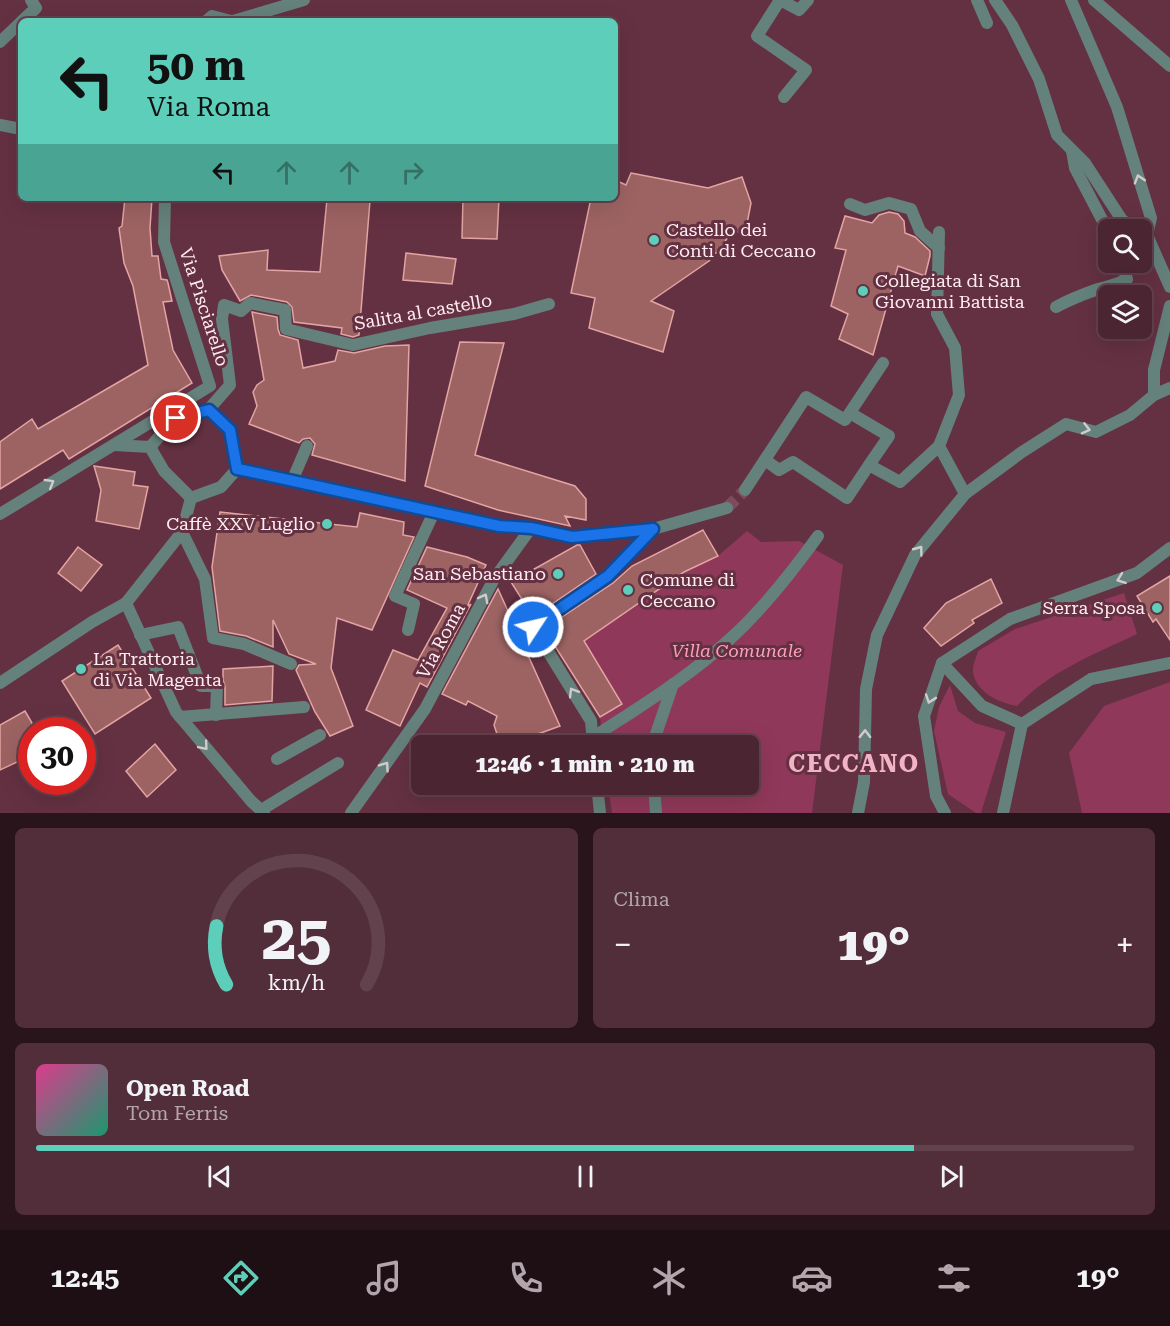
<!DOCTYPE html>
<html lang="it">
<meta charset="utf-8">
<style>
:root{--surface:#4b2532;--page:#522d3a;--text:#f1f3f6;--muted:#b2a5ac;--line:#62424d;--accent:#5dceba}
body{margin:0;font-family:"Roboto Serif",serif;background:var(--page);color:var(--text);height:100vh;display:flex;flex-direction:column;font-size:22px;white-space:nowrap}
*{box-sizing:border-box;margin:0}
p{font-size:20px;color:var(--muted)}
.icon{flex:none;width:33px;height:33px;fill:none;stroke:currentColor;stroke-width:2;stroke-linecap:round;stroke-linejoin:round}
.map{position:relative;height:813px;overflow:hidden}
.panel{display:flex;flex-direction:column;gap:15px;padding:15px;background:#29141c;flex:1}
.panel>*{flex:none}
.hud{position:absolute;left:18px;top:18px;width:600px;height:183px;border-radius:9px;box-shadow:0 6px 24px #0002,0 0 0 2px var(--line);background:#5dceba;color:#111;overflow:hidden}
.fabs{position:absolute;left:1098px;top:219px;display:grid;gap:12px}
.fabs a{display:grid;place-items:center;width:54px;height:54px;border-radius:9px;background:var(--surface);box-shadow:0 6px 24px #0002,0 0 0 2px var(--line);font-size:30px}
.speed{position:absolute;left:18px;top:717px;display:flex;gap:12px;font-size:30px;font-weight:700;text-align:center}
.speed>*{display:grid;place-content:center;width:78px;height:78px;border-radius:50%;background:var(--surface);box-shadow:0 6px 24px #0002,0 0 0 2px var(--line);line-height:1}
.speed .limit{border:9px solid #d22;background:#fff;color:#111}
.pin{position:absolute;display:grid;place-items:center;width:51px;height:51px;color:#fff;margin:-26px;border:3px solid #fff;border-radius:50%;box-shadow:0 2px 6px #0007}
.me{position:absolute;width:66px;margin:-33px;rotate:55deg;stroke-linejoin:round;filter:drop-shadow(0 0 4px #0008)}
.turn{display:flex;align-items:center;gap:21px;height:126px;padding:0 30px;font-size:27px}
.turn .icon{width:78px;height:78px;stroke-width:2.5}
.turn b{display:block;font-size:42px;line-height:51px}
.lanes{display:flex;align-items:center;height:57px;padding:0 30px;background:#0003;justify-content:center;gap:30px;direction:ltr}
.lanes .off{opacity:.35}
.big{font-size:45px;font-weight:800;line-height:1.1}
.panel .widget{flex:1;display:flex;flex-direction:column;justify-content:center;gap:9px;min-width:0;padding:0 21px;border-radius:9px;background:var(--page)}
.panel .dial{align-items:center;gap:0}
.dial svg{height:156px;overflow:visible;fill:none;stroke:var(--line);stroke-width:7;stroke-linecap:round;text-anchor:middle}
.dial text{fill:var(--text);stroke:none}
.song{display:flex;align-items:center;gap:18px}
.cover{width:72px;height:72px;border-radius:9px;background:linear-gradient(135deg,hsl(330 70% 55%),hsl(160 70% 35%))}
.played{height:6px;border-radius:3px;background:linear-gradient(90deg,var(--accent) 80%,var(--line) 80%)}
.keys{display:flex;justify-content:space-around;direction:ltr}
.heat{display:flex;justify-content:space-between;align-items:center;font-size:33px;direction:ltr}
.panel .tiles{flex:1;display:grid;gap:15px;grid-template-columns:1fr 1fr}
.widget:last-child{grid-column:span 2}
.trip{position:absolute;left:411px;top:735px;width:348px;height:60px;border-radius:9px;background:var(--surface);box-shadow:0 6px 24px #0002,0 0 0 2px var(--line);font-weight:800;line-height:60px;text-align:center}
.tabs{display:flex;height:96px;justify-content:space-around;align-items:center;background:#1e0f14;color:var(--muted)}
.tabs .icon{width:42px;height:42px}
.tabs .active{color:var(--accent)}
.tabs b{font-size:27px;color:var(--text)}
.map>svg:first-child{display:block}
.green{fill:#903859}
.building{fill:#9d6363;stroke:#e3a4a3;stroke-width:1.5}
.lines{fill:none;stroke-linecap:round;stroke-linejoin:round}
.pedestrian-tunnel{stroke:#7b4d5c;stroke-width:12;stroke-dasharray:12 6;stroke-linecap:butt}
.pedestrian{stroke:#65817b;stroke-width:12}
.minor{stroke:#65817b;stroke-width:12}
.oneway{stroke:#d1cbcd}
.route-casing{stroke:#114b97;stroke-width:15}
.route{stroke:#1a73e8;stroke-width:10}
.poi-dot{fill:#5dceba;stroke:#643142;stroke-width:2}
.labels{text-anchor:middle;stroke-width:6;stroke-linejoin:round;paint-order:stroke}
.poi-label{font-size:18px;fill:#ffebf0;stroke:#643142;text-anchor:start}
.street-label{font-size:18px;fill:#ffebf0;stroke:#643142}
.park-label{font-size:18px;font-style:italic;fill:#fe9ebc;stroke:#643142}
.district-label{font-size:24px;font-weight:bold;letter-spacing:1.5px;fill:#f2b3c6;stroke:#643142}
</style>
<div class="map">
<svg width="1170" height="813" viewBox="0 0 1170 813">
<rect width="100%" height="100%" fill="#643142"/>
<g class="green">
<path d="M747,531L761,542L799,541L843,565L812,813H612L608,785L748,784V746L603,745L600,717L622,703L584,641L684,572L718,556Z"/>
<path d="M1124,593L1137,634C1095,654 1050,671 1017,706C999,703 973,691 973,669C973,664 977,656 978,651L1015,629Z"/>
<path d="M1170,682V813H1082L1069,753L1104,706Z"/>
<path d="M950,685L958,711L975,723L1006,732L981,813H976L948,794L934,731L939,707Z"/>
</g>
<g class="building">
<path d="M631,173L708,188L742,177L751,203L745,234L732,230L723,245L709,261L651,301L674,311L663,352L589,328L595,298L571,293L591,198H615V180L626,185Z"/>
<path d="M125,198H152L150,228L152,256H158L161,279L167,280L168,283L172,301L163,302L173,350L192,383L69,459L63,450L0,489V442L32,419L38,429L148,365L133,286L124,263L119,228L122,226Z"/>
<path d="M463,198H499L497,239L462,238Z"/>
<path d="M327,199L370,201L359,335L353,337L341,334L342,328L294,322L292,307L287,302L251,295L240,301L222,270L219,256L268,250L267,270L320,272Z"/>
<path d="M889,212L898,214L904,221L905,233L915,237L930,251V256L925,276L898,266L873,355L839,339L848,314L831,306L846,250L835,248L845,216L872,223L879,215Z"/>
<path d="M406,253L456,259L452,284L403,280Z"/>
<path d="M252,312L277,317L278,329L280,335L298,340L303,368L335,361L338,350L354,353L385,346L409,345L405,481L312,455L315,444L310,438L303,439L299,443L249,424L257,406L253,392L257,385L264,380Z"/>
<path d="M460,342L504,343L475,455L575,486L586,499V520L565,516L570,526L498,510L425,486Z"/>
<path d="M94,466L135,472L133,485L148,487L139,529L96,521L101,490Z"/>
<path d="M220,512L357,527L360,513L404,522L403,535L414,537L372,630L337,618L331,668L353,726L330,736L315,712L296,670L299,665L316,664L289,654L273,620V647L246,636L220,631L212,567Z"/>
<path d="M703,530L718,556L684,572L584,641L622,704L600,717L544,629L613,583L632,566Z"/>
<path d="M577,545H580L596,574L533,617L511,582Z"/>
<path d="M78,547L102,565L81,591L58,573Z"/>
<path d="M427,547L467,557L486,565L467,607L471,604L427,687L420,683L400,726L366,710L393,650L418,660L447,608L407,590Z"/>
<path d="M1170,576V640L1156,619L1153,622L1137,596Z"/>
<path d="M991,579L1002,603L972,620L974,623L941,646L924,628L946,603Z"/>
<path d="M498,589L560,726L505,746H501L494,725L497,716L468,701L466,705L442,694Z"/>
<path d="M118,645L151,698L95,734L62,681Z"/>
<path d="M273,666L272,701L225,705V686L223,680V669Z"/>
<path d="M25,711L32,723V755L0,770V725Z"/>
<path d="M155,744L176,770L147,797L126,771Z"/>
</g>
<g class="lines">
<path class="pedestrian-tunnel" d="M727,508L745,490"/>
<g class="pedestrian">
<path d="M784,97L806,70L757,36L780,0L799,10L808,0"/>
<path d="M1072,151L1075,168L1108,231"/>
<path d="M1056,307C1070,299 1084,294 1098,289C1109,286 1117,285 1127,279L1121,262"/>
<path d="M850,413L889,436L869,465"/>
<path d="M765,460L779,470L793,462L847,498L869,465L900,482L939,446"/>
<path d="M292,481L307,446"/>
<path d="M745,490L806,397L845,420L883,363"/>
<path d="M653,529L727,508"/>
<path d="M140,635L178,627L201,686H217L216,715"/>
<path d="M180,717L304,707"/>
<path d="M655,746V737L673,684"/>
<path d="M277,759L320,735"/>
<path d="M654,784L656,813"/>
<path d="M261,810L338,763"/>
</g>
<g class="minor">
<path d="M977,0L987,23"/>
<path d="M995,0L1012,25L1039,79L1057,135L1085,163L1122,220L1138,230"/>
<path d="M1071,0L1117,107L1151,218L1147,235L1170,287"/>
<path d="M1094,0L1170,66"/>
<path d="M22,21L36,8L31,0"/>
<path d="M206,21L212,16L231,21"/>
<path d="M233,21L304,0"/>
<path d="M0,42L21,22"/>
<path d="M0,125L21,129"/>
<path d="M850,204L865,210L889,203L911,209L920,231L939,248"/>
<path d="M939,232L937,314L955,348L959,395L939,446L965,494"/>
<path d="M1154,395V370L1170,306"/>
<path d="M209,409L230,385L222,319L224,305L241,311L250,303L285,310L286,329L353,345L430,328L514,314L549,304"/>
<path d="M114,445L150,447L164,471L191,498"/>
<path d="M150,447L176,418L209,409L230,430L237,469"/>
<path d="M237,469L499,526L531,528L572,537L653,529"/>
<path d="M191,498L221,487L237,469"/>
<path d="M0,514L210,386L164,242L165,198"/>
<path d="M182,532L205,579L213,638L244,644L291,664"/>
<path d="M126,603L176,712L251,801L264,813"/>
<path d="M408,630L414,604L395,596L434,512"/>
<path d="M942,663L982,706L1022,724"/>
<path d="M0,683L92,622L126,603L182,532L191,498"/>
<path d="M592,738C639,707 689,677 731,638C764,608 792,572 818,536"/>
<path d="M593,744L591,721L533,627L608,576L653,529"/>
<path d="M597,784L600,813"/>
<path d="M351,813L425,709L494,579L531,528"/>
<path d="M858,813L864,782L866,689L877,635L915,555L965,494L1022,452L1066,424L1096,432L1130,415L1154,395L1170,388"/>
<path d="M945,813L936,796L924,716L942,663L1010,619L1137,573L1170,548"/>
<path d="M1003,813L1022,724L1091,679L1170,663"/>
</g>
</g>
<defs><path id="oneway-chevron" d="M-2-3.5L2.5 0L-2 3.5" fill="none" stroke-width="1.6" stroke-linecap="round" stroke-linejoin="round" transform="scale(1.5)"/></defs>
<g class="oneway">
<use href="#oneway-chevron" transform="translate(1139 179) rotate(-107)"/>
<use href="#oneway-chevron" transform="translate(1086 429) rotate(14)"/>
<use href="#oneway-chevron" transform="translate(50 483) rotate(-31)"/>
<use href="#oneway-chevron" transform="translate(919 550) rotate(-53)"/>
<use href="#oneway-chevron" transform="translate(1121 579) rotate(160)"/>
<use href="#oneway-chevron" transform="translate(484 598) rotate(-62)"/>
<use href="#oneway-chevron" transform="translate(573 692) rotate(-121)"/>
<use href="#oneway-chevron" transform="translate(930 699) rotate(109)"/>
<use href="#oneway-chevron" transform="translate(865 734) rotate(-89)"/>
<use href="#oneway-chevron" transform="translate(204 746) rotate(50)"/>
<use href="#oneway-chevron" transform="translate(385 766) rotate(-55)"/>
</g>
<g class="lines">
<defs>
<path id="route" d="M176,418L209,410L230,430L237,469L243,470L499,526L531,528L572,537L653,529L608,576L533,627"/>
</defs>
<use href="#route" class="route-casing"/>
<use href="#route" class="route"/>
</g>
<g class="poi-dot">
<circle cx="654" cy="240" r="6"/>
<circle cx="863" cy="291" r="6"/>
<circle cx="327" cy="524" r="6"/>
<circle cx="558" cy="574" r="6"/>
<circle cx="628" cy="590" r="6"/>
<circle cx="1157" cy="608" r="6"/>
<circle cx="81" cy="669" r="6"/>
</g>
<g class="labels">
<g class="poi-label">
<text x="666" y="236">Castello dei<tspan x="666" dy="21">Conti di Ceccano</tspan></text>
<text x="875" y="287">Collegiata di San<tspan x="875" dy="21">Giovanni Battista</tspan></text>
<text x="315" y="530" text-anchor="end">Caffè XXV Luglio</text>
<text x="546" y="580" text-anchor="end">San Sebastiano</text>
<text x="640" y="586">Comune di<tspan x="640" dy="21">Ceccano</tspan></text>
<text x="1145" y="614" text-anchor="end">Serra Sposa</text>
<text x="93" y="665">La Trattoria<tspan x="93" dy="21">di Via Magenta</tspan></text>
</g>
<g class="street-label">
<text transform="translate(204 307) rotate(72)" y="6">Via Pisciarello</text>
<text transform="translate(423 312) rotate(-10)" y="6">Salita al castello</text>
<text transform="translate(441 641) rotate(-62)" y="6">Via Roma</text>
</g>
<g class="park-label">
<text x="737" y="657">Villa Comunale</text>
</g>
<g class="district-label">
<text x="854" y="772">CECCANO</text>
</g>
</g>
</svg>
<div class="fabs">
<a><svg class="icon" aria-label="search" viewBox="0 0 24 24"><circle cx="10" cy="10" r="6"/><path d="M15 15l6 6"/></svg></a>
<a><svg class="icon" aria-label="layers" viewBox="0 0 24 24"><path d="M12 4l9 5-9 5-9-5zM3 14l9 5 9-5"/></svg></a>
</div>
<div class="speed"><div class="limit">30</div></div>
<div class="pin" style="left:176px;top:418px;background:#d93025"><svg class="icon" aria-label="arrive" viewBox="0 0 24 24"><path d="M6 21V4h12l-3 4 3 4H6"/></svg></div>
<svg class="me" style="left:533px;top:627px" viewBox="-20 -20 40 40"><circle r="17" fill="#1a73e8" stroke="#fff" stroke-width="3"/><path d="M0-11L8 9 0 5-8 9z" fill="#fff"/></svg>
<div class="trip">12:46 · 1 min · 210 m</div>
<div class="hud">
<div class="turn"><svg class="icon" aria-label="left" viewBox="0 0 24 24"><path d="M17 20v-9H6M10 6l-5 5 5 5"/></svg><div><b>50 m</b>Via Roma</div></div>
<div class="lanes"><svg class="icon" aria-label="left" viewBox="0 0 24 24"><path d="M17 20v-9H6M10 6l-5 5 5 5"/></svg><svg class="icon off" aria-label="ahead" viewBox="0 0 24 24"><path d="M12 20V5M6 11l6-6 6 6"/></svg><svg class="icon off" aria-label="ahead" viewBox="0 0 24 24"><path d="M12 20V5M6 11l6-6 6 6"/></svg><svg class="icon off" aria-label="right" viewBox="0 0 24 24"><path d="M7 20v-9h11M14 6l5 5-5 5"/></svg></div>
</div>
</div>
<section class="panel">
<div class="tiles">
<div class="widget dial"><svg viewBox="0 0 100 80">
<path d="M14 69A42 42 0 1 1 86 69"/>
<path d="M14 69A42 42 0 0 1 9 39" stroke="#5dceba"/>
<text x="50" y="56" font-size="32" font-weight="700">25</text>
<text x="50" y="72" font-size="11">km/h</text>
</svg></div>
<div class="widget"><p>Clima</p>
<div class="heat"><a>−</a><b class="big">19°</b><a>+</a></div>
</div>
<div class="widget">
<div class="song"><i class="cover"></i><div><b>Open Road</b><p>Tom Ferris</p></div></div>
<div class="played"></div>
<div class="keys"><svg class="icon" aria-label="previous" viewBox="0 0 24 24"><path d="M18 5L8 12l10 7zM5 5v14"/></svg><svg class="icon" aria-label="pause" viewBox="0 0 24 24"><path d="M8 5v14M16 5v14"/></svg><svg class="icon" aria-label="next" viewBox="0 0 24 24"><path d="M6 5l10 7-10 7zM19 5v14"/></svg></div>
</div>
</div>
</section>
<nav class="tabs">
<b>12:45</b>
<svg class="icon active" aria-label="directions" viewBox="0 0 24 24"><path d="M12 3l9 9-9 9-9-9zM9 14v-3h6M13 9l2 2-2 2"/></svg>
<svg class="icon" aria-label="music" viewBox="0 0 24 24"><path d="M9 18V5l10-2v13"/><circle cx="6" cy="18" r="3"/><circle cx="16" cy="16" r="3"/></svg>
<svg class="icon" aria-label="phone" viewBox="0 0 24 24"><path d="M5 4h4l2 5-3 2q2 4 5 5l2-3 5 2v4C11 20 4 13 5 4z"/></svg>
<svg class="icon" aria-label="climate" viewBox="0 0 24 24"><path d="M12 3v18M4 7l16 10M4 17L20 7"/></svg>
<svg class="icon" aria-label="car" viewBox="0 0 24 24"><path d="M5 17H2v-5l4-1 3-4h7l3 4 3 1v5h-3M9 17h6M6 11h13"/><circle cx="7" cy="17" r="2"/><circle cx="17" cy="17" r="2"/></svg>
<svg class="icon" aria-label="filters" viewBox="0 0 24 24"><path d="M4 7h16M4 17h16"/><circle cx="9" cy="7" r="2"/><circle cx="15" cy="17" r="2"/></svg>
<b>19°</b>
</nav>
